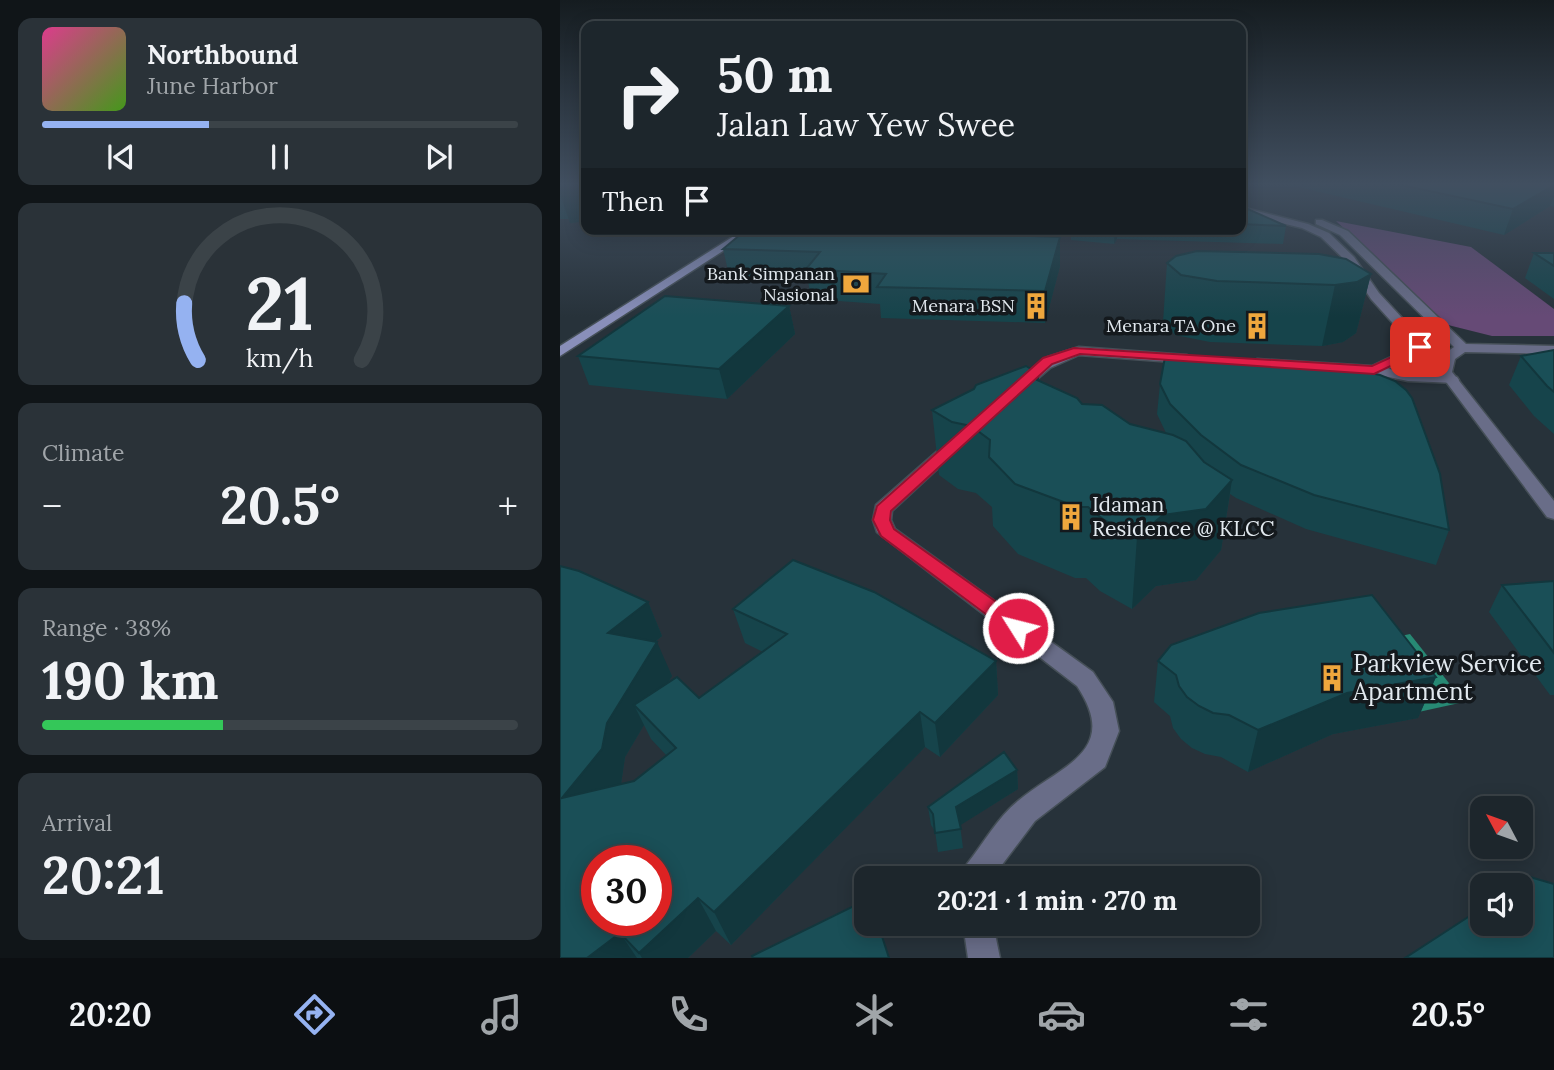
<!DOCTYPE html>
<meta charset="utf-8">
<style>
:root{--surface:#1d262c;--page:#2a3238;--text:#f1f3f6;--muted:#a0a5a9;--line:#3b4348;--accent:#95b2f1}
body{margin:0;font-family:Lora,serif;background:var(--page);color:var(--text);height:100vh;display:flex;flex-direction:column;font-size:26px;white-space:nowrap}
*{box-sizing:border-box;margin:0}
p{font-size:23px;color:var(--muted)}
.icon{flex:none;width:38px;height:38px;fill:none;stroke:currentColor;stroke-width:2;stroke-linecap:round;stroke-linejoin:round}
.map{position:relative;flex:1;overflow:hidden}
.panel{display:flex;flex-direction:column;gap:18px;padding:18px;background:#101518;width:560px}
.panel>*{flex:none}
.hud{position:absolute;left:21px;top:21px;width:665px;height:214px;border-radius:14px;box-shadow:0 4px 18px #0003,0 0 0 2px var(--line);background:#1d262c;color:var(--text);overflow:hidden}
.needle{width:46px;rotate:311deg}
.controls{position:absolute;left:910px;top:796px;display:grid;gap:14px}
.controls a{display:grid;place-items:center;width:63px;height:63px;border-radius:14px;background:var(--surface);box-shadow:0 4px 18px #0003,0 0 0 2px var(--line);font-size:35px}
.speed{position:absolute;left:21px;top:845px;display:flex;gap:14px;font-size:35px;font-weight:700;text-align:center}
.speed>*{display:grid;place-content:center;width:91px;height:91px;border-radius:50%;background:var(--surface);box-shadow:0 4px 18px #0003,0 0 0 2px var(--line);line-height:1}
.speed .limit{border:10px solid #d22;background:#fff;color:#111}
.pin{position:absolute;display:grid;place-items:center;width:60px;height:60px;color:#fff;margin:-30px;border-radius:14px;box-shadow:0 4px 10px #0006}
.me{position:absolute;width:77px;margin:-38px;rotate:306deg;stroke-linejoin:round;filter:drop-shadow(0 0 5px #0008)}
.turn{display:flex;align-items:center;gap:24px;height:147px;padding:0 21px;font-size:32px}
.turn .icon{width:91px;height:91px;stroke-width:2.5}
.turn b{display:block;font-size:49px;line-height:60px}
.then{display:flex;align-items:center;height:66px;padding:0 21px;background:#0003;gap:14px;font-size:26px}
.big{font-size:52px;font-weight:700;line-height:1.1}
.panel .widget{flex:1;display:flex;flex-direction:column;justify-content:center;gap:10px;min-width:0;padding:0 24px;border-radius:14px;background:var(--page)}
.panel .dial{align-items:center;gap:0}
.dial svg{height:182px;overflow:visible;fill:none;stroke:var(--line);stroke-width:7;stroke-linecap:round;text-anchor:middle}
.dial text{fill:var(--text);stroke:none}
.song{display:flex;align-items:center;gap:21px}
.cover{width:84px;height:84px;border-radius:10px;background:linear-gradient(135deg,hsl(330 70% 55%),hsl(100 70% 35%))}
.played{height:7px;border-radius:4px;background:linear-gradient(90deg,var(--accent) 35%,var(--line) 35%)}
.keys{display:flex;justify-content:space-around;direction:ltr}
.heat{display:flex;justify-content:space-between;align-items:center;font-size:38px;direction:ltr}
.charge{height:10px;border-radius:5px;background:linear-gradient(90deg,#34c759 38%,var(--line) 0)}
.trip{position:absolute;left:294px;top:866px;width:406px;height:70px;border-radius:14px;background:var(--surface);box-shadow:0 4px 18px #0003,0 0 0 2px var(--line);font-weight:700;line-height:70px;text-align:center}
.dock{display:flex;height:112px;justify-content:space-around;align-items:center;background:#0c0f12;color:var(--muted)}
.dock .icon{width:49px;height:49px}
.dock .current{color:var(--accent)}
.dock b{font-size:32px;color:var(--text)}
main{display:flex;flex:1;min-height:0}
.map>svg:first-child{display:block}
.green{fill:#664a76}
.water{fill:#278974}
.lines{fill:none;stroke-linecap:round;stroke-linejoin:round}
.minor-casing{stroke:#454f57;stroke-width:3}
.tertiary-casing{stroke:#454f57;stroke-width:3}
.secondary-casing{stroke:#454f57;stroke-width:3}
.minor{fill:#696d88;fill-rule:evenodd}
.tertiary{fill:#696d88;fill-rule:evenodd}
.secondary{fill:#898fba;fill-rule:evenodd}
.wall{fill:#16444b;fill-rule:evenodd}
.shaded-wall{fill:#12373d}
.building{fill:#1a4f57;stroke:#12373d;stroke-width:2;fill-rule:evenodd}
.route{fill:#e11d48;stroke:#92132f;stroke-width:2}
.labels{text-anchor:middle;stroke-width:7;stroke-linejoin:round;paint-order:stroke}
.far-poi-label{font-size:18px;fill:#e2e9ef;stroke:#14191d;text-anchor:end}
.poi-label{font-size:21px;fill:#e2e9ef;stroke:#14191d;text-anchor:start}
.near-poi-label{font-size:24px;fill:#e2e9ef;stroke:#14191d;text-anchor:start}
</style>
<main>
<section class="panel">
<div class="widget">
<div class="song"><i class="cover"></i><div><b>Northbound</b><p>June Harbor</p></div></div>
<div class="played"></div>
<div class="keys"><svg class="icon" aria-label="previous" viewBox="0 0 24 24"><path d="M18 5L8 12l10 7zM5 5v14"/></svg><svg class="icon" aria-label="pause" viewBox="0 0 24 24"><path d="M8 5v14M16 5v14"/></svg><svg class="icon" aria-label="next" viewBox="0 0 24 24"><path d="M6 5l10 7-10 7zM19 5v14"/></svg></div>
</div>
<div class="widget dial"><svg viewBox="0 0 100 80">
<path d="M14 69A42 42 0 1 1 86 69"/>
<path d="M14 69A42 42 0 0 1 8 44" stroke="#95b2f1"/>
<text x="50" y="56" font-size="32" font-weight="700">21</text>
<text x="50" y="72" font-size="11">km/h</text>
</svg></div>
<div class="widget"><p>Climate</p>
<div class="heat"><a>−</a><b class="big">20.5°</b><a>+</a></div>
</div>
<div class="widget"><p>Range · 38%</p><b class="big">190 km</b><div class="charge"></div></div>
<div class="widget"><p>Arrival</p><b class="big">20:21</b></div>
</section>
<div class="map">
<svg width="994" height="958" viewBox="0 0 994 958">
<rect width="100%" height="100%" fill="#27323a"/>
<path class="green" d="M776,221L911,247L994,309V336H932L888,325Z"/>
<path class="water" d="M850,634L904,702L854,713L804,644Z"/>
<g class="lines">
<defs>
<g id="minor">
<path d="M860,343L865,344V350L828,369L892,376L897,377L899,380L897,383L848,381L814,374L697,367L690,363L697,359L812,366Z"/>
<path d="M519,347L627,355L634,359L627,363L519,355L490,368L463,391L458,392L451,388L488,357Z"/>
<path d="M395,439L403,444L401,447L332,511L331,520L335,529L533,672L553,702L559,731L545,767L475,821L432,878H402L407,864C423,844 438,817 458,801C501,765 561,752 517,686L317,532L313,520L316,505L389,441Z"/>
<path d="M403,924H433L440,958H408Z"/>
</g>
<path id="tertiary" d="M681,207L748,224L769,233L794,257L819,293L881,360L884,354L894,347L780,235L756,224V220H762L788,231L906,344L994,346V354L905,352L895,359L892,372L994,501V519L987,517L887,383L811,299L786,261L761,237L742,228L681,213Z"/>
<path id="secondary" d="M185,229H197L0,356V346Z"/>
</defs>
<use href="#minor" class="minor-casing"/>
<use href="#tertiary" class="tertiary-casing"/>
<use href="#secondary" class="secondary-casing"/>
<use href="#minor" class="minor"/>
<use href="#tertiary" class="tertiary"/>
<use href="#secondary" class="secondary"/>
</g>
<g class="wall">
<path d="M0,183H26V221L10,223L9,219H0Z"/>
<path d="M721,183H994V207L990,206L944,235Z"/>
<path d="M681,206L726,226L723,244L557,239L554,244L511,240V229H681Z"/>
<path d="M407,234L500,237V266L485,323L321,318L320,304L251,299L248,281L170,279L163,249Z"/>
<path d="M974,253H994V299L965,278Z"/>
<path d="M607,263L811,274L796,333L783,342L762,346L650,342L615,335L603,322Z"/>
<path d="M229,306L235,334L167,399L29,385L18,356Z"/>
<path d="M994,350V434L974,416L949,385L961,356Z"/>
<path d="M479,374V381L522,404L570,424L606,433L597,414L600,384L889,530L876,565L746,529L676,498L670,494L661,550L636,580L596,586L572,609L540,591L526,578H515L458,554L433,526L432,507L416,493L398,489L379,475L372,410Z"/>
<path d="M994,581V695H990L929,612L942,585Z"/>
<path d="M88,602L102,636L95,642L112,676L108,683L139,698L203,652L185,643L173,609L436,661L438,695L380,757L365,747L171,945L156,931L128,958H0ZM84,725L91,739L107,756L74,781L61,784L65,757Z"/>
<path d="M598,661L876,677L858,718L773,734L688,772L661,757L645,754L632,748L621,739L613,728L610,716L594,702Z"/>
<path d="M457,770L458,789L400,825L403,848L378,852L375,831L371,825L368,807Z"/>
</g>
<g class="shaded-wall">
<path d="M26,183V221L10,223L0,194V186Z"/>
<path d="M994,185V196L990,206L944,235L953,209Z"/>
<path d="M384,229H412L382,261L380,233Z"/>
<path d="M555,229H557V239L554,244Z"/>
<path d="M500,237V266L485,323V291Z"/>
<path d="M811,274L796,333L783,342L762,346L775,285Z"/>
<path d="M229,306L235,334L167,399L159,369Z"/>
<path d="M672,480L661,550L636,580L596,586L572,609L577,537L603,515Z"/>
<path d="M88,602L102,636L64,667L48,633Z"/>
<path d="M97,642L112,676L87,718L74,705L84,725L65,757L61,784L23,832L2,798Z"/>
<path d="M436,661L438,695L380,757L375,723Z"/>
<path d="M876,677L858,718L773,734L688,772L698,730L787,693Z"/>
<path d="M360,712L365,747L171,945L154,912Z"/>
<path d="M457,770L458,789L399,826L396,807Z"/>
<path d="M138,898L156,931L128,958H82L79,953Z"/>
<path d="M60,933L77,958H27Z"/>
</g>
<g class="building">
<path d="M0,183H26L0,186Z"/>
<path d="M832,183H994V185L953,209Z"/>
<path d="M681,206L726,226L681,224Z"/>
<path d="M187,229H384L380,233L500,237L485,291L317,287L326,274L246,269L260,252L163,249Z"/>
<path d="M637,251L759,254L786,259L811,274L797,282L775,285L657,281L621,275L607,263L616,256Z"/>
<path d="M974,253H994V266Z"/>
<path d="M105,296L229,306L159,369L18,356Z"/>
<path d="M994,350V392L987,386L961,356Z"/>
<path d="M605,357L791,369L820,375L835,381L846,390L852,398L880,474L889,530L754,495L681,465L641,435L610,404L600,384Z"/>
<path d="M466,366L479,374L477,380L517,398L522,404L542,405L570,424L613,435L626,441L644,462L672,480L646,509L603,515L577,537L544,520L528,507H517L455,484L429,457L430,440L411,426L392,422L372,410L414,389L416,385Z"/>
<path d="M233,560L314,592L436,661L375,723L360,712L154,912L138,898L79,953L60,933L27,958H0V566L19,571L88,602L48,633L97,642L47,723L42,749L2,798L74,781L116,748L74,705L117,677L139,698L227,634L173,609ZM37,861H96V920H37Z"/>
<path d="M994,581V653L942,585Z"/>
<path d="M812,595L876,677L787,693L698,730L669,715L653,713L639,706L627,697L619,686L616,675L598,661L611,645L699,613Z"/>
<path d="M444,752L457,770L396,807L401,829L375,833L373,814L368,807Z"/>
<path d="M970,877L994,884V958H845L922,908V924H961V886H957Z"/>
<path d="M306,900V924H318L329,958H193L192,956Z"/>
</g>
<linearGradient id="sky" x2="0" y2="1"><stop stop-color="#151c20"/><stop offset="0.58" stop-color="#414f60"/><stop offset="1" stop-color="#414f60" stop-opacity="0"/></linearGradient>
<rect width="994" height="317" fill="url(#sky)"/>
<path class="route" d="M860,344L864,345V350L814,374L520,354L492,364L331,511L330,520L334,529L466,623L469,628L466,633L458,636L451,633L321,536L313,520L317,506L483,358L514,348L812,366Z"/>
<defs>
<symbol id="bank-bare" viewBox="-9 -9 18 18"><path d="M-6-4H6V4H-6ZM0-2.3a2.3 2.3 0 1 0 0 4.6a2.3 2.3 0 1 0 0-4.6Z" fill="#efa73d" stroke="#14191d" stroke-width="2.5" paint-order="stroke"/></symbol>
<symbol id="building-bare" viewBox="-9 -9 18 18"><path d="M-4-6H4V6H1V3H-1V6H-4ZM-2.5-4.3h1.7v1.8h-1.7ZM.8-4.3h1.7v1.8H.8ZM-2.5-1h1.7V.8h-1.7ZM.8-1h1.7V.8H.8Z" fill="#efa73d" stroke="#14191d" stroke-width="2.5" paint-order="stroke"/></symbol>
</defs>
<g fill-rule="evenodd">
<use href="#bank-bare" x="277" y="265" width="38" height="38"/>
<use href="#building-bare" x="457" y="287" width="38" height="38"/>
<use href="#building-bare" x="678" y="307" width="38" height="38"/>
<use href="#building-bare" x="492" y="498" width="38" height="38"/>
<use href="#building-bare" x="753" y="659" width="38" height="38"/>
</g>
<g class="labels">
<g class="far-poi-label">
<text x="275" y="280">Bank Simpanan<tspan x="275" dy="21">Nasional</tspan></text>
<text x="455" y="312">Menara BSN</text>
<text x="676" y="332">Menara TA One</text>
</g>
<g class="poi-label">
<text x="532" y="512">Idaman<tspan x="532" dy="24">Residence @ KLCC</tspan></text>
</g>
<g class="near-poi-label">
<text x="793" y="672">Parkview Service<tspan x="793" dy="28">Apartment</tspan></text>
</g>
</g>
</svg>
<div class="controls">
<a><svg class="needle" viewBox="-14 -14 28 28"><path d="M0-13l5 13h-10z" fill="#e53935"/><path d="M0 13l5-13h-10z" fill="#a0a5a9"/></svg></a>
<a><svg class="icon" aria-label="sound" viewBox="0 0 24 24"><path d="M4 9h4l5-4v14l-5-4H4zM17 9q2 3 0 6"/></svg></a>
</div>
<div class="speed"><div class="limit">30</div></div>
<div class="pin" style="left:860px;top:347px;background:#d93025"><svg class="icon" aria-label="arrive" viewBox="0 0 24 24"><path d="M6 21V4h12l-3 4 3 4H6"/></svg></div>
<svg class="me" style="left:458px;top:628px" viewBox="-20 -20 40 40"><circle r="17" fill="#e11d48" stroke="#fff" stroke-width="3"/><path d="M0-11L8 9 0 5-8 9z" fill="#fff"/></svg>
<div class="trip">20:21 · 1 min · 270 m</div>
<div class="hud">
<div class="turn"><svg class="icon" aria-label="right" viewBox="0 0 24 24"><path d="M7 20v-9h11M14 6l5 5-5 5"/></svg><div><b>50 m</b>Jalan Law Yew Swee</div></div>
<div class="then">Then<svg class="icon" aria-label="arrive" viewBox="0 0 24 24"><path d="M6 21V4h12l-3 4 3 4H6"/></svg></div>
</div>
</div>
</main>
<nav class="dock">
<b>20:20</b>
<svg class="icon current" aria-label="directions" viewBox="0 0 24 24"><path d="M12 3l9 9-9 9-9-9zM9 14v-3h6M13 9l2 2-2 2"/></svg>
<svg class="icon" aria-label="music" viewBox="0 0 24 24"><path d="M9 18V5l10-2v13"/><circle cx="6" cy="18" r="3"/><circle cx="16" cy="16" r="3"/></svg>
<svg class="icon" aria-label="phone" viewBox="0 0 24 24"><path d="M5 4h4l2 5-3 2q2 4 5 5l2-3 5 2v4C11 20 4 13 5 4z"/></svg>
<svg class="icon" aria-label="climate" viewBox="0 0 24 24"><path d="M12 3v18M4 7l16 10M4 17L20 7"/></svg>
<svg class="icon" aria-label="car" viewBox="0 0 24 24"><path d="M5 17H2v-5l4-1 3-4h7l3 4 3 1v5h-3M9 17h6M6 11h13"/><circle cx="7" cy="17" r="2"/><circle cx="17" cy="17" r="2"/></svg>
<svg class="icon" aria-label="filters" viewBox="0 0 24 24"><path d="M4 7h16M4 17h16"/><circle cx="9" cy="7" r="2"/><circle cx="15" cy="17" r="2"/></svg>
<b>20.5°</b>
</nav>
